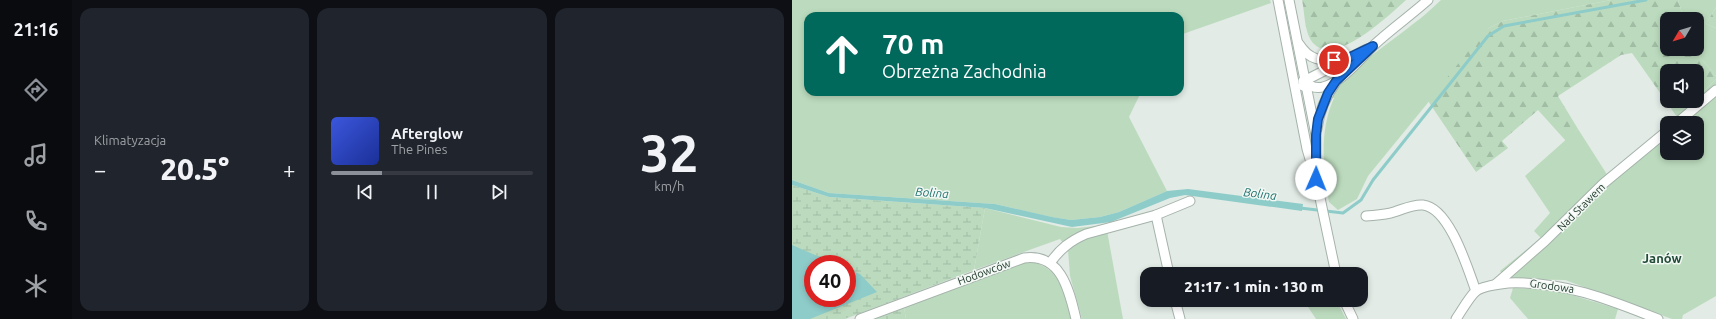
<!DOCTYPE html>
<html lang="pl">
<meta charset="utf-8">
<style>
:root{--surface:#171b24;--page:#20242c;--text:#f1f3f6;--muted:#9ea1a6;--line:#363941;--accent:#8c9099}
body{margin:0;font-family:Ubuntu,sans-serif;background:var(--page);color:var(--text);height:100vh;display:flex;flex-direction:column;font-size:15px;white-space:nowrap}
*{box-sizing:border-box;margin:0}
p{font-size:13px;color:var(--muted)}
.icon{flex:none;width:22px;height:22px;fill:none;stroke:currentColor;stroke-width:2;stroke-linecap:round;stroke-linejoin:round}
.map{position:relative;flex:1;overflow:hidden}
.side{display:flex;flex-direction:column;gap:8px;padding:8px;background:#0d0f14;width:720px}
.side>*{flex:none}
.hud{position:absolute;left:12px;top:12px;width:380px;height:84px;border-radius:12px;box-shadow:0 2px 6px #0003;background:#00695c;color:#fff;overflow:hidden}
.needle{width:26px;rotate:232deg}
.fabs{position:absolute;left:868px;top:12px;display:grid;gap:8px}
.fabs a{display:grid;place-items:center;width:44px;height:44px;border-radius:8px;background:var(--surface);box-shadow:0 2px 6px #0003;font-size:20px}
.speed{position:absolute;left:12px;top:255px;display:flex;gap:8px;font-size:20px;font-weight:700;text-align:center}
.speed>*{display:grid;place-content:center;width:52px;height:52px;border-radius:50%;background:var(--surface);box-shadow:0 2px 6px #0003;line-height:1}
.speed .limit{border:6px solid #d22;background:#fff;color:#111}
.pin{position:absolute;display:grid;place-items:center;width:34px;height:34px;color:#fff;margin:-17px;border:2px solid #fff;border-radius:50%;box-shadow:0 1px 4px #0007}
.me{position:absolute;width:44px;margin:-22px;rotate:1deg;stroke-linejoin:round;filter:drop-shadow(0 0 3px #0008)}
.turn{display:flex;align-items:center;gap:14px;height:84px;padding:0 12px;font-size:18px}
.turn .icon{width:52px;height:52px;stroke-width:2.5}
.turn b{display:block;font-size:28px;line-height:34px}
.big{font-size:30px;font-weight:800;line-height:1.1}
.side .tile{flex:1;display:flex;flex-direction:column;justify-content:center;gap:6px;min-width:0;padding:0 14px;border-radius:12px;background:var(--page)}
.side .dial{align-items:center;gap:0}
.dial b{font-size:52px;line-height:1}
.song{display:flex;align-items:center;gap:12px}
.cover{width:48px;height:48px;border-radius:6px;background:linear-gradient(135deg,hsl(230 70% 55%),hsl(230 70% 35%))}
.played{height:4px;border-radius:2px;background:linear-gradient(90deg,var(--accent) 25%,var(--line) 25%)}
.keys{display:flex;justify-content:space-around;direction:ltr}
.heat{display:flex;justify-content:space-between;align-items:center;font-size:22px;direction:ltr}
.side .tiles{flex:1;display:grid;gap:8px;grid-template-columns:repeat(3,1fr)}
.trip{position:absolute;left:348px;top:267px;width:228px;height:40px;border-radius:12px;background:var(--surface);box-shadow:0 2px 6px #0003;font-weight:800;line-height:40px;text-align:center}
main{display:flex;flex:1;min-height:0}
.tab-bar{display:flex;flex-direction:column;width:72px;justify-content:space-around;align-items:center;background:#090b0e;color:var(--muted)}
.tab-bar .icon{width:28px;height:28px}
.tab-bar .active{color:var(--accent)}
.tab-bar b{font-size:18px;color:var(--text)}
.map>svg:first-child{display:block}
.green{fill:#bcdbbe}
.forest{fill:url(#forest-firs)}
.wetland{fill:url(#wetland-marsh);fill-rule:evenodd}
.water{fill:#8eccc9}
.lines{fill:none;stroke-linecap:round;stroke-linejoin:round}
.stream{stroke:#8eccc9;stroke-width:3}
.minor-casing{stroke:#a5b3ab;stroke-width:11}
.minor{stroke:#fff;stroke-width:9}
.route-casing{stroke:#114b97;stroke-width:10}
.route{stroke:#1a73e8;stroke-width:7}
.labels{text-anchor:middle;stroke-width:3;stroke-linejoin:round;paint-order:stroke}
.street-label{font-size:11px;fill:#233b2f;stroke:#f2f8f4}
.water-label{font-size:12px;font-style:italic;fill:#22726f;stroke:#f2f8f4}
.quarter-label{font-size:13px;font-weight:bold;fill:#214b38;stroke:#f2f8f4}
</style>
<main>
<nav class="tab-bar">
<b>21:16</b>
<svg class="icon active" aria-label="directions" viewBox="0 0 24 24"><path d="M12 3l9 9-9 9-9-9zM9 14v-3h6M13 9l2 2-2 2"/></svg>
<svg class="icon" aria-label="music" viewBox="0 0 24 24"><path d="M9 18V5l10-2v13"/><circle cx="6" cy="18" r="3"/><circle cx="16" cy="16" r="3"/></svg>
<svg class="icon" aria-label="phone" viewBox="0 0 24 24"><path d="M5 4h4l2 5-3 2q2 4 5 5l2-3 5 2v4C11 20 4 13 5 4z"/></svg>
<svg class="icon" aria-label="climate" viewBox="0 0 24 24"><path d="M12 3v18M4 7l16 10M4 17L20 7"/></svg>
</nav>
<section class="side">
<div class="tiles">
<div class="tile"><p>Klimatyzacja</p>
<div class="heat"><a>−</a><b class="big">20.5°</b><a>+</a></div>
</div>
<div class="tile">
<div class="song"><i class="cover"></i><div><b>Afterglow</b><p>The Pines</p></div></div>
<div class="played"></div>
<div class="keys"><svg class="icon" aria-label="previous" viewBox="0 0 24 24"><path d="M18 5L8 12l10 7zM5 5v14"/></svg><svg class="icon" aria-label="pause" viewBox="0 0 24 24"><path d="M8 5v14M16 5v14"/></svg><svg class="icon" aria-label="next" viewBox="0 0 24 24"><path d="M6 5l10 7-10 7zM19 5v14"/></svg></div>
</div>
<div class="tile dial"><b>32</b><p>km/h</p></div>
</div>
</section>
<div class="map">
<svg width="924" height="319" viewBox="0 0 924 319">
<defs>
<pattern id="forest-firs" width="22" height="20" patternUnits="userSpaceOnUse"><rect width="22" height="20" fill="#bcdbbe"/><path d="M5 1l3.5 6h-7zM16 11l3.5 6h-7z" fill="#a1bda4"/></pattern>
<pattern id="wetland-marsh" width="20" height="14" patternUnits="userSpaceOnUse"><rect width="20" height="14" fill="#bcdbbe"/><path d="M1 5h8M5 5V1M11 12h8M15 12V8" fill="none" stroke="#a1bda4"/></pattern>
</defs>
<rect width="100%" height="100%" fill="#e2ebe5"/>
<g class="green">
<path d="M0,0H478L479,3L388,35V16H16V92H349L337,117L375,191L327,212L308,217L279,220L259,217L203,204L37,193L0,180Z"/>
<path d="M649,0H819L711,21L697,28L576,176L565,199L546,210L537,202C531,168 527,131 542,98L539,97C549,74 601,41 621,24C631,17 640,8 649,0Z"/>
<path d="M886,0H924V7L914,24L924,28V76L901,49H905V19H892Z"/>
<path d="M924,79V296L891,315L890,319H880L773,280L714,279L708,271L749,238L742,231L758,213L733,176L786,129L816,176L875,126V153H905V123H878L902,101H905V98Z"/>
<path d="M193,208L269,227L285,228L314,225L331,319H290L278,276L276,250L268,239L182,270Z"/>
<path d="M238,261C269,269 272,291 279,319H114L112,307Z"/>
<path d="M721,288L763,290L826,309L823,319H736L718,298Z"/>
<path d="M514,300H544L554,319H524L512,301Z"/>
</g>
<g class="forest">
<path d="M510,0H614C598,14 544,67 522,44C512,34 513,13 510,0Z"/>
<path d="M819,0H886L892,19H875V49H901L924,76V79L905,98V71H875V101H902L885,117L840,53L829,55L766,96L786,129L774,141L746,110L710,141L716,148L684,172L636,101L691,33L697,28L711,21Z"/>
<path d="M924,7V28L914,24Z"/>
</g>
<g class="wetland">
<path d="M0,185L37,197L193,208L182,270L53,319H0ZM21,264H55V298H21Z"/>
<path d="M112,307L114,319H83Z"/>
</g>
<g class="water">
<path d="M0,180L37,193L203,204L260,217L279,220L308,217L327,212L375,191L396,189L511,204L510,211L393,195L378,198L319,222L280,227L193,208L37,197L0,185Z"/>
<path d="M0,245L44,264H21V298H55V269L68,274L85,292L18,319H0Z"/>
</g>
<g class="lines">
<path class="stream" d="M508,208L551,213L569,200L581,180L696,36L712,26L854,0"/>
<defs>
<g id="minor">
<path d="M486,0L515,149L524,179L544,274"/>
<path d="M497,0L524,135V169"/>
<path d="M507,44C519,63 531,60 551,59"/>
<path d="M511,81C517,86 523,89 531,87C549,83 568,59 581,46C598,30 618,16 636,0"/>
<path d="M511,86L518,78L575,49"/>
<path d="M885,123L924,90"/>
<path d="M525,129C527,112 534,96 544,82"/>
<path d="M364,215L377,274"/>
<path d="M574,216C584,215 593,215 602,212C612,209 621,204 631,205C658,208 676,270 684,291"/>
<path d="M258,263C268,249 278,241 294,234L364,215L398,201"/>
<path d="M704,284L753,241L812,183L875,131"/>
<path d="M383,300L388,319"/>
<path d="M552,300L561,319"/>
<path d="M68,319L232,258C269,253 277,290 284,319"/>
<path d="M664,319C669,312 677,297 684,291C691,286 707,284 716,283C771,281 816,299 866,319"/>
</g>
</defs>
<use href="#minor" class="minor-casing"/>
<use href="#minor" class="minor"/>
</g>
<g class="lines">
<defs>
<path id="route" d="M524,179V135L526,119L536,93L544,81L581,46L554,59L542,60"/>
</defs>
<use href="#route" class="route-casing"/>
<use href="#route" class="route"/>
</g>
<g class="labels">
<g class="street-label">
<text transform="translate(789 207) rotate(-45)" y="4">Nad Stawem</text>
<text transform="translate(192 272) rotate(-20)" y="4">Hodowców</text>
<text transform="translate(760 286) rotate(8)" y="4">Grodowa</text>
</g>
<g class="water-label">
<text transform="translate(140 193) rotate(4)" y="4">Bolina</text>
<text transform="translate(468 194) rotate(7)" y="4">Bolina</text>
</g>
<g class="quarter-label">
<text x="870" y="263">Janów</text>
</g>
</g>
</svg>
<div class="fabs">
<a><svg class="needle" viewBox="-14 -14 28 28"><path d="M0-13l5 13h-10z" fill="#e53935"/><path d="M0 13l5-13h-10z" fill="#9ea1a6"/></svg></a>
<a><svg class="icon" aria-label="sound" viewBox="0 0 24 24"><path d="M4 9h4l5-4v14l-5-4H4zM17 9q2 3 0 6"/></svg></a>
<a><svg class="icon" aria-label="layers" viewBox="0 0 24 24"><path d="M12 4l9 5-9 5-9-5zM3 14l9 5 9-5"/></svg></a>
</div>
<div class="speed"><div class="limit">40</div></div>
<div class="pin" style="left:542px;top:60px;background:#d93025"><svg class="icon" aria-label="arrive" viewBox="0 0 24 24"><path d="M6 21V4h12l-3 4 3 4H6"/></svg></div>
<svg class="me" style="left:524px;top:179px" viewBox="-20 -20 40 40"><circle r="19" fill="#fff"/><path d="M0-13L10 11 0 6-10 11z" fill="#1a73e8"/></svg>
<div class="trip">21:17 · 1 min · 130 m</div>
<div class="hud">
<div class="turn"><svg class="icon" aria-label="ahead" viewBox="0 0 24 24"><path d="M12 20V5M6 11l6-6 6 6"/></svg><div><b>70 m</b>Obrzeżna Zachodnia</div></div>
</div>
</div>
</main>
